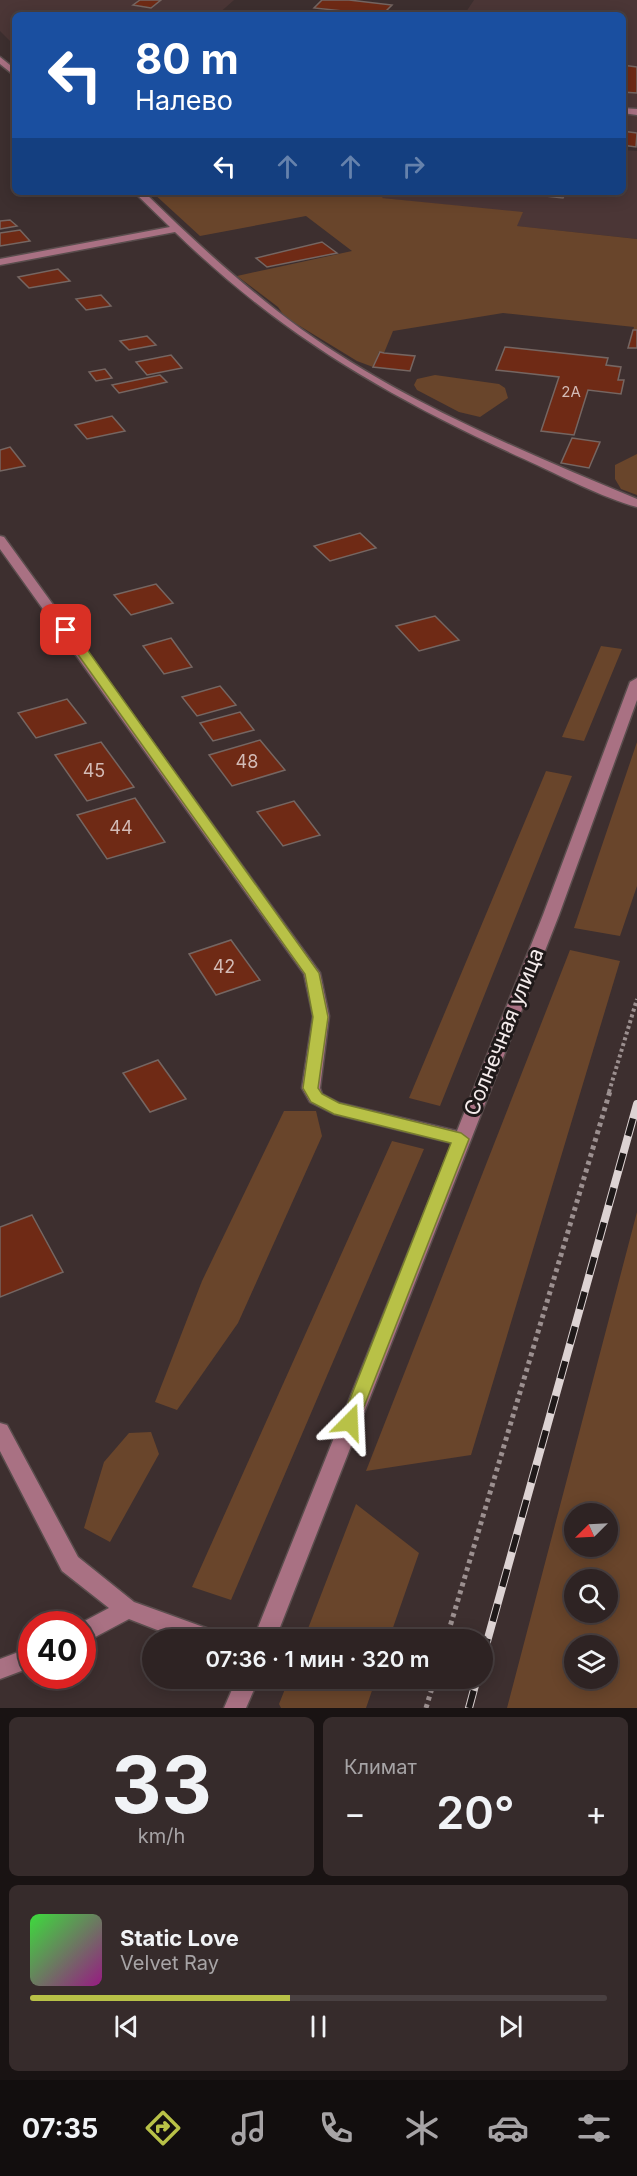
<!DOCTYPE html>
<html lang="ru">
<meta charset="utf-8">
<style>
:root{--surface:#2e2323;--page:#362b2b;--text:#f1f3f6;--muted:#a7a4a6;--line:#494041;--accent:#b8c147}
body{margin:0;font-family:Inter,sans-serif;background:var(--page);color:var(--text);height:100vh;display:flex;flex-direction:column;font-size:22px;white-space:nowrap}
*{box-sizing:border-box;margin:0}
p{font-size:20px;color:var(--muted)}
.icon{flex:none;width:33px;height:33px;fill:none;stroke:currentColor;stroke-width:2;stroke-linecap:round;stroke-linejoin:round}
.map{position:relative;height:1708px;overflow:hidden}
.panel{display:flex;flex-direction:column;gap:9px;padding:9px;background:#191313;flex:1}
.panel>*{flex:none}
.hud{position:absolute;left:12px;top:12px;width:614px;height:183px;border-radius:9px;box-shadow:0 3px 15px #0003,0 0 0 2px var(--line);background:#1a4fa0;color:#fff;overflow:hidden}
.needle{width:39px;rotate:246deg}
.buttons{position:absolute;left:564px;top:1503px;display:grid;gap:12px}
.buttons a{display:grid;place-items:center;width:54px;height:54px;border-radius:50%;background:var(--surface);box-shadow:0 3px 15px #0003,0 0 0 2px var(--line);font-size:30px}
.speed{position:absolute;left:18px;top:1611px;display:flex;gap:12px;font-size:30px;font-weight:700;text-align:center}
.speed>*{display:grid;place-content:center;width:78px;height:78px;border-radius:50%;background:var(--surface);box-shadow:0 3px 15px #0003,0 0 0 2px var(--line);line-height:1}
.speed .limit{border:9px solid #d22;background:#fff;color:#111}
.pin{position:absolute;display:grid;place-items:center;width:51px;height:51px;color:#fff;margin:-26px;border-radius:12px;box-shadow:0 3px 9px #0006}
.me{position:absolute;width:66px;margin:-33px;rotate:21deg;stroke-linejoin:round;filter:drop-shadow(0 0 4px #0008)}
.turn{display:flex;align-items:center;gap:21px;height:126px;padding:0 24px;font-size:27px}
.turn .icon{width:78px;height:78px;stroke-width:2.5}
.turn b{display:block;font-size:42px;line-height:51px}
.lanes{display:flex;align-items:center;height:57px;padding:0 24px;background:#0003;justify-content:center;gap:30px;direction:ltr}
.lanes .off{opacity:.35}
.big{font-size:45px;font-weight:600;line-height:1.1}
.panel .widget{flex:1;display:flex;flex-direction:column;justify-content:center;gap:9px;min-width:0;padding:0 21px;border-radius:9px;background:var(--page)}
.panel .dial{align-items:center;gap:0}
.dial b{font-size:78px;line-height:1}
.song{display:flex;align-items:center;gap:18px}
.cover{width:72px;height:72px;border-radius:9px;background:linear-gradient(135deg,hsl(120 70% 55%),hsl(310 70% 35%))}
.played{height:6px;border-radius:3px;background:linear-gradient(90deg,var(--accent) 45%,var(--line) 45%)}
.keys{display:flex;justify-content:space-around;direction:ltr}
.heat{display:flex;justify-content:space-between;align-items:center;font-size:33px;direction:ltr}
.panel .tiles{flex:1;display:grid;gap:9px;grid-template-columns:1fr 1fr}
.widget:last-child{grid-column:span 2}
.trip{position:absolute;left:142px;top:1629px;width:351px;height:60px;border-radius:30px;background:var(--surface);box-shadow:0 3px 15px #0003,0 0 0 2px var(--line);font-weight:600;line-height:60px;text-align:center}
.dock{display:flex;height:96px;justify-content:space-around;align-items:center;background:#120e0e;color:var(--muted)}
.dock .icon{width:42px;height:42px}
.dock .active{color:var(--accent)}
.dock b{font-size:27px;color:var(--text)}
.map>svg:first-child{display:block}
.built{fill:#4b3636}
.green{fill:#69452b;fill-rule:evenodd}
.building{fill:#6f2a15;stroke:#756662;stroke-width:1.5}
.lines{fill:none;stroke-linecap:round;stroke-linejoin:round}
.minor-casing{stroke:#5a4d4d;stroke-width:3}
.path-far1{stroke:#9c9090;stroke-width:4;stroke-dasharray:3 3;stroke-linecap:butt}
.path{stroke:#9c9090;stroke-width:5;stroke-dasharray:4 4;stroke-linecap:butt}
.minor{fill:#a97183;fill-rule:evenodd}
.rail-casing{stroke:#ddd3d3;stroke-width:8}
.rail{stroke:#1f1919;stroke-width:6;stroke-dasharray:18;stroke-linecap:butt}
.route{fill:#b8c147;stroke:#787d2e;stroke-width:1.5}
.labels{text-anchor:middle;stroke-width:6;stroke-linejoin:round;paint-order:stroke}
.far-number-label{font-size:15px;fill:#d3bbb6}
.number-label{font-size:18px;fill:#d3bbb6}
.street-label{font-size:21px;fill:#f4ebeb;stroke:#1f1919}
</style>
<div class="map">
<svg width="637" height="1708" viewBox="0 0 637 1708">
<rect width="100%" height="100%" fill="#3d2f2f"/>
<g class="built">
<path d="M0,0H234L217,15H15V46L0,31Z"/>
<path d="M474,0H637V147L623,145L622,15H464Z"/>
<path d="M623,150L637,151V239L516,226L522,213L381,198L386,192H622Z"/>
</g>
<g class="green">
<path d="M152,192H386L382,198L523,212L517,226L637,239V330H633L634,327L503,313L393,331L384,353L379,352L373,367L357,361L285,317L278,307L237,276L352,251L306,216L200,236Z"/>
<path d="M435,375L499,384L505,388L508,398L480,417L459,412L417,390L414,385L417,379Z"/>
<path d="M637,454V495L621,489L615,479V465Z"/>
<path d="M601,646L622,649L584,741L562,737Z"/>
<path d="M637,742V886L620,936L574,928Z"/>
<path d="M546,771L572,776L440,1106L409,1098Z"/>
<path d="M570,950L620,961L471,1455L366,1471Z"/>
<path d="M284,1111H316L322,1136L238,1323L177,1410L155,1402L202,1281Z"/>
<path d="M392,1141L424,1149L231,1600L192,1587Z"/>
<path d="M637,1212V1708H507ZM574,1514H608V1546H574ZM574,1580H608V1612H574ZM574,1646H608V1678H574Z"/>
<path d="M151,1432L159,1454L110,1542L84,1528L104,1462L129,1433Z"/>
<path d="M356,1504L419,1553L389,1639H304Z"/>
<path d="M289,1679V1678L376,1679L366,1708H281L279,1704Z"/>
</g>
<g class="building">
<path d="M140,0H161L151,8L133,5Z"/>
<path d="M322,0H349L392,5L382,15L314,8Z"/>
<path d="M622,65L637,67V93L622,92Z"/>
<path d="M622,131L637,133L636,147L622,145Z"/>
<path d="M509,192H566L563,198Z"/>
<path d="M10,220L17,226L0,229V221Z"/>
<path d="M20,230L30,241L0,246V233Z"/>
<path d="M322,242L337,253L267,267L256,258Z"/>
<path d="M58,269L70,281L29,288L18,277Z"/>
<path d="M101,295L111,306L86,310L76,299Z"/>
<path d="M633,330H637V348H628Z"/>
<path d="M147,336L156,345L129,350L120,341Z"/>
<path d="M505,347L608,358L606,365L621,367L618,380H624L621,394L588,390L574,435L541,431L559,377L496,370Z"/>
<path d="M380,352L384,353L415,356L410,371L373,367Z"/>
<path d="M171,355L182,368L147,375L136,362Z"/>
<path d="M105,369L112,378L96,381L89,372Z"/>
<path d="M160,375L167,382L119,393L112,385Z"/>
<path d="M112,416L125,431L87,439L75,425Z"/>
<path d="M572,438L600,442L589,468L561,463Z"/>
<path d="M10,447L25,466L0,471V450Z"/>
<path d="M360,533L376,548L330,561L314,546Z"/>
<path d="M156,584L173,603L131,615L114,595Z"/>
<path d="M435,616L459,640L419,651L396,626Z"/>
<path d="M171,638L192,667L164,674L143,646Z"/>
<path d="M220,686L236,705L197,716L182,697Z"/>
<path d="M67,699L86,723L36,738L18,713Z"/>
<path d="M240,712L254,730L213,741L200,723Z"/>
<path d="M260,740L285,770L232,786L209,755Z"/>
<path d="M101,742L134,787L87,801L55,755Z"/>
<path d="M135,798L165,842L107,859L77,815Z"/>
<path d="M294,801L320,835L283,846L257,812Z"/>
<path d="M231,940L260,980L216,995L189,954Z"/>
<path d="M158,1060L186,1099L150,1112L123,1073Z"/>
<path d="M32,1215L63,1272L0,1297V1227Z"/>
</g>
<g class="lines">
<defs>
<g id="minor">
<path d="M0,57L15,69V76L0,64Z"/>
<path d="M622,108L637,109V115L622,113Z"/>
<path d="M134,192H144C194,241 245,288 301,329C403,402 522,451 637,499V507C603,498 557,474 524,459C390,398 282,336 175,232L0,265V259L170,227Z"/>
<path d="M0,536L4,537L320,973L329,1016L320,1088L322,1094L339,1103L457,1131L543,915L630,682L637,678V700L559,915L275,1640H253L452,1143L334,1114L310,1102L302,1088L313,1016L304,974L0,549Z"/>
<path d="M0,1423L7,1425L78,1557L134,1602L220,1633L223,1640H183L129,1619L82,1644V1624H79L109,1608L62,1571L0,1451Z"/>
<path d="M32,1647V1667L0,1679V1659Z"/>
<path d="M237,1678H259L246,1708H224Z"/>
</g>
</defs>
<use href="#minor" class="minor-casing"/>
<path class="path-far1" d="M609,1092L637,999"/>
<g class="path">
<path d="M446,1640L610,1091"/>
<path d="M426,1708L435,1678"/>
</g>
<use href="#minor" class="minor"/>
<defs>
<g id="rail">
<path d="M483,1656L637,1104"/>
<path d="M469,1708L477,1678"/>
</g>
</defs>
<use href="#rail" class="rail-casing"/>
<use href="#rail" class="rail"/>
</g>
<path class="route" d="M62,627H71L319,973L328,1017L318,1088L322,1094L339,1103L461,1133L469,1139L356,1427L350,1430L343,1427L341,1422L451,1143L334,1114L311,1102L303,1088L313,1017L305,974L62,632Z"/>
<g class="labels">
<g class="far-number-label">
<text x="571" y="397">2А</text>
</g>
<g class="number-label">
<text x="247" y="768">48</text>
<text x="94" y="777">45</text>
<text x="121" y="834">44</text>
<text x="224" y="973">42</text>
</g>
<g class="street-label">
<text transform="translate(504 1032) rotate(-68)" y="7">Солнечная улица</text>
</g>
</g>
</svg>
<div class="buttons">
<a><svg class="needle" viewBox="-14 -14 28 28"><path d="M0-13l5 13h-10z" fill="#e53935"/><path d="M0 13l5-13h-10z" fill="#a7a4a6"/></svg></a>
<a><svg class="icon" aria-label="search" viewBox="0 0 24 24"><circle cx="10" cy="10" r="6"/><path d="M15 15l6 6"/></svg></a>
<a><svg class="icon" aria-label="layers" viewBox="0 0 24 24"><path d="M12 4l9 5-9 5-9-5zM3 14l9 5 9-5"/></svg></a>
</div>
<div class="speed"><div class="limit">40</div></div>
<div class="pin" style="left:66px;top:630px;background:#d93025"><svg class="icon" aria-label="arrive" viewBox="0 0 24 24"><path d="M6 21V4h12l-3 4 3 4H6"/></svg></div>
<svg class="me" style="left:350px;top:1422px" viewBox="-20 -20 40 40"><path d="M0-17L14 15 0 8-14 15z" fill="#b8c147" stroke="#fff" stroke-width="4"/></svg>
<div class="trip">07:36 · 1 мин · 320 m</div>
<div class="hud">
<div class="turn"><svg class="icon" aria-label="left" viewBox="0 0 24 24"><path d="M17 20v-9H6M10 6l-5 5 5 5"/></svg><div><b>80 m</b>Налево</div></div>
<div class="lanes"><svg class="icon" aria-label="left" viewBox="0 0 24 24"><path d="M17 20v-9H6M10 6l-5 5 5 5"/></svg><svg class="icon off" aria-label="ahead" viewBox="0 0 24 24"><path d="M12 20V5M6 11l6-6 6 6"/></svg><svg class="icon off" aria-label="ahead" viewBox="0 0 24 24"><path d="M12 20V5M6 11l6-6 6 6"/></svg><svg class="icon off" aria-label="right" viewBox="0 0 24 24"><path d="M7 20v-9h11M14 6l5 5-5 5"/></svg></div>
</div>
</div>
<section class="panel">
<div class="tiles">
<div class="widget dial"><b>33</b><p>km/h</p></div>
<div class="widget"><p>Климат</p>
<div class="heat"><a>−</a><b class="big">20°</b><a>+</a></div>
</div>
<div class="widget">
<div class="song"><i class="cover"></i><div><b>Static Love</b><p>Velvet Ray</p></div></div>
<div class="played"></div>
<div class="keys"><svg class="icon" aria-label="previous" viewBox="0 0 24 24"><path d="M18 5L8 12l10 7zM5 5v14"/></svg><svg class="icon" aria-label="pause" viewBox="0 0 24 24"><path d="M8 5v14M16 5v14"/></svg><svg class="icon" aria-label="next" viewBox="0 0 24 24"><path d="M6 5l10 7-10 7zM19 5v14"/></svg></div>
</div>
</div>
</section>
<nav class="dock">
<b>07:35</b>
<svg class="icon active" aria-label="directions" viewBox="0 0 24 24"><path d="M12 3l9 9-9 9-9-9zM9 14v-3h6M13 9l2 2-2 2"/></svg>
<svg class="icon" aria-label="music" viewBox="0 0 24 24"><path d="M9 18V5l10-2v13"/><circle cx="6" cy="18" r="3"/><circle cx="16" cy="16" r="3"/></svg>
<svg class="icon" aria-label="phone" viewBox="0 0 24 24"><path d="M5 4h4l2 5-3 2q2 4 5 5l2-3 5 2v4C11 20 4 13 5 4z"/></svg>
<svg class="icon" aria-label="climate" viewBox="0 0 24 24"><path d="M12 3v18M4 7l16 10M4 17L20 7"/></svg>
<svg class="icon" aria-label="car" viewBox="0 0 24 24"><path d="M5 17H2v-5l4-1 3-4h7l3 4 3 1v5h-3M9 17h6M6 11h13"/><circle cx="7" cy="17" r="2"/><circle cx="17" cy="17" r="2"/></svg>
<svg class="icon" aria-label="filters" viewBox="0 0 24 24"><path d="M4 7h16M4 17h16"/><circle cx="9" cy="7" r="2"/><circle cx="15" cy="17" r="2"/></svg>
</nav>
